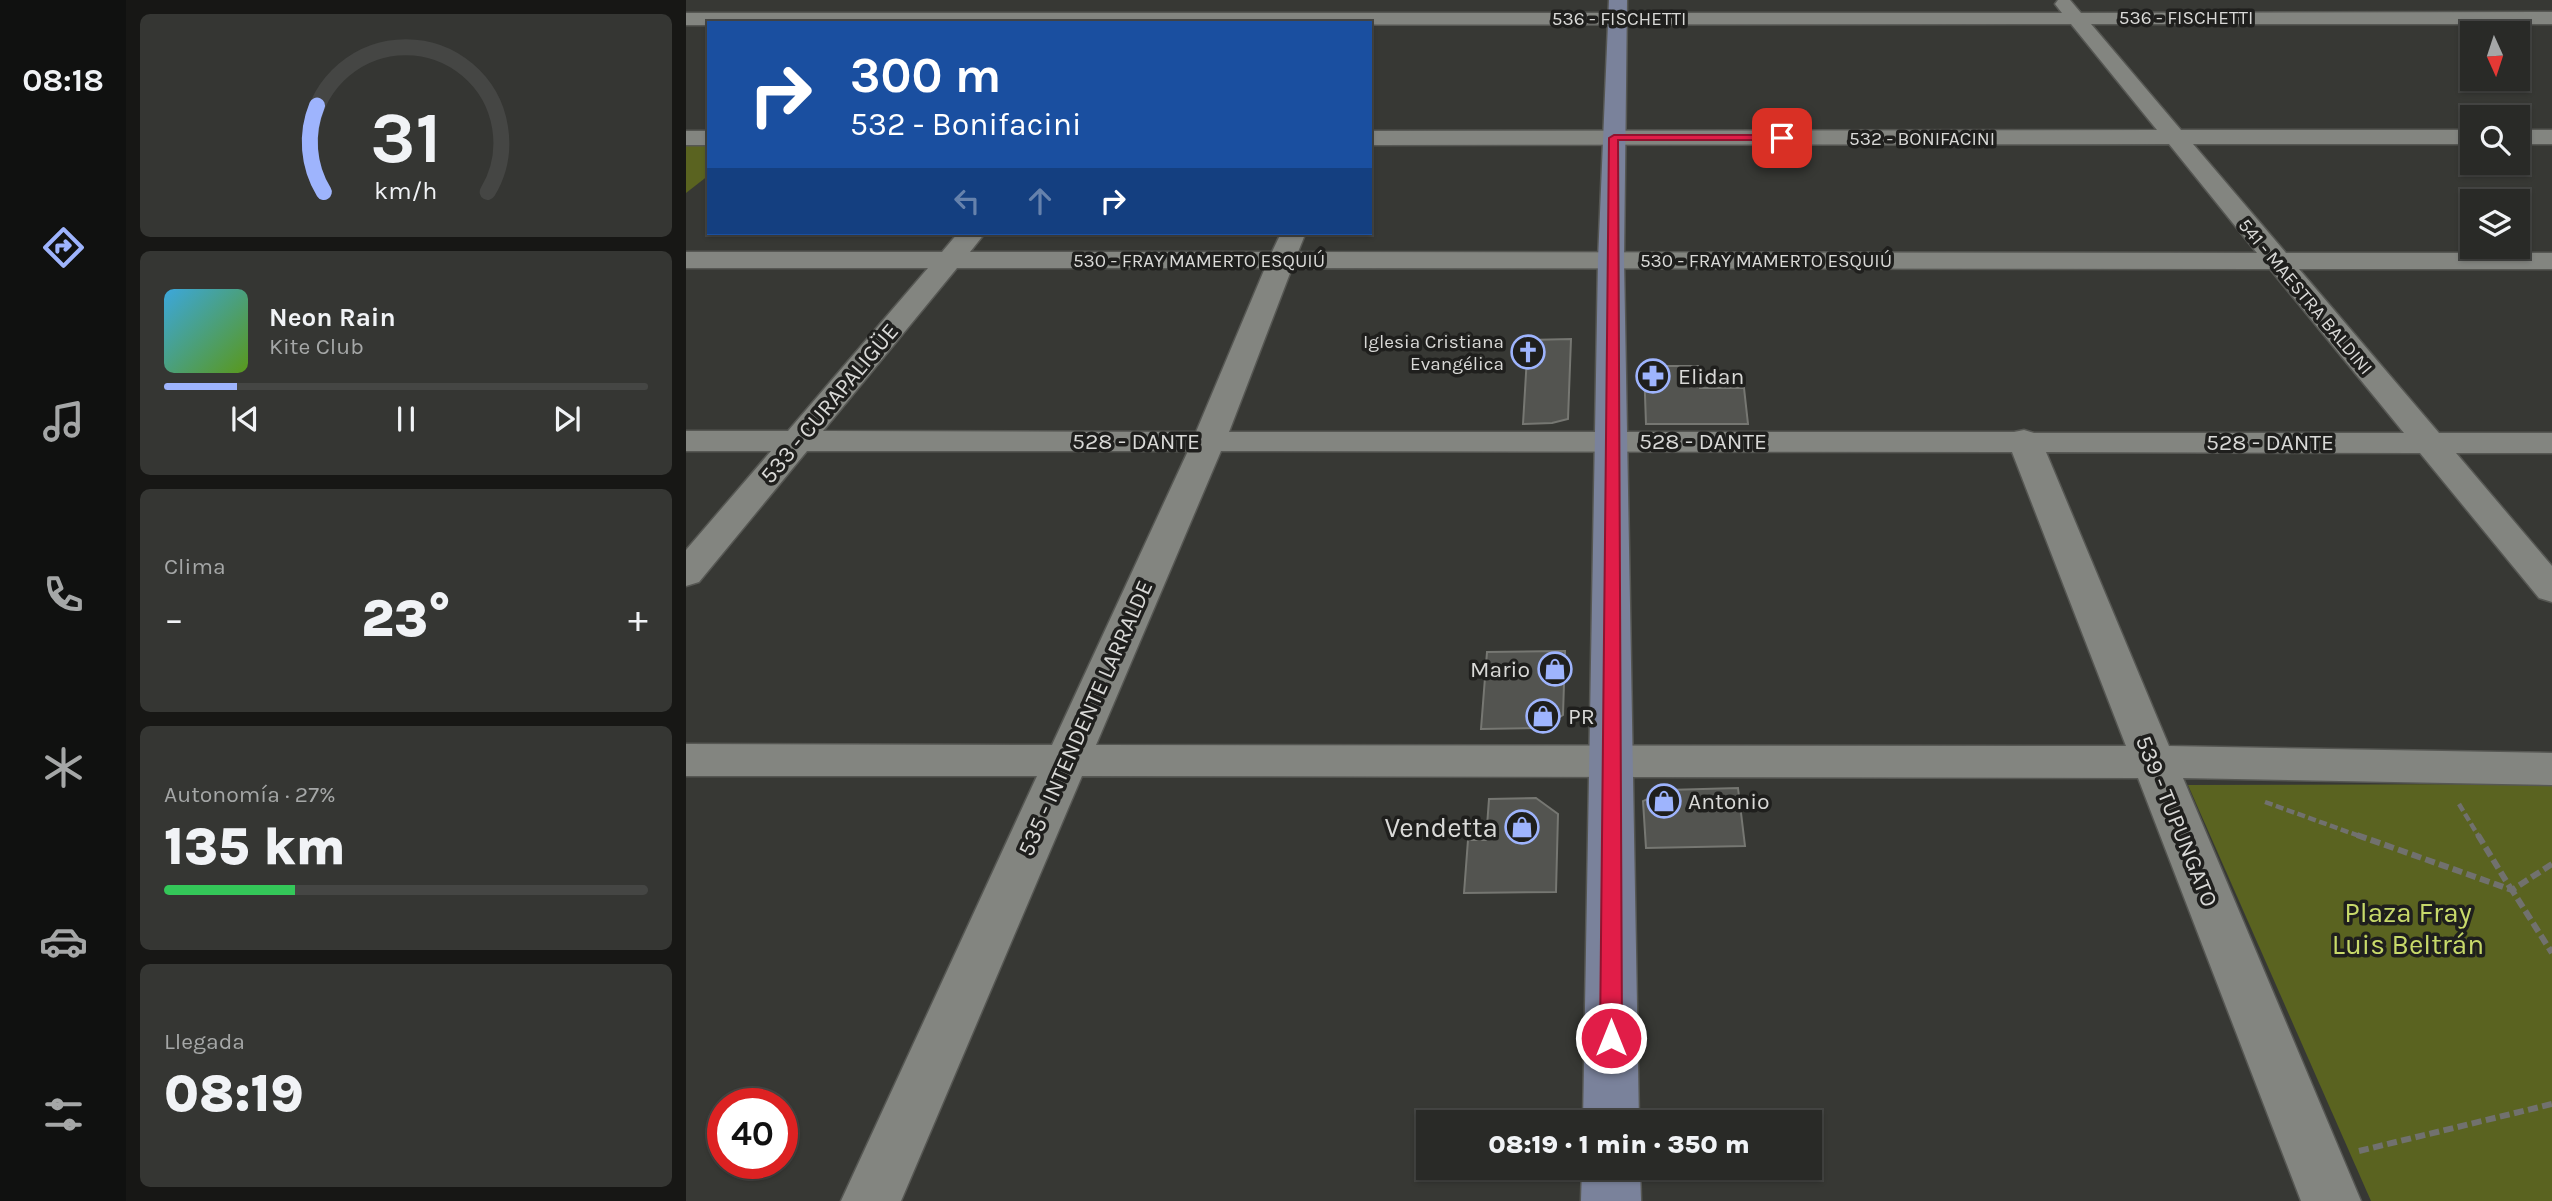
<!DOCTYPE html>
<html lang="es">
<meta charset="utf-8">
<style>
:root{--surface:#292a27;--page:#353633;--text:#f1f3f6;--muted:#a5a7a7;--line:#454644;--accent:#9eb4fd}
body{margin:0;font-family:Karla,sans-serif;background:var(--page);color:var(--text);height:100vh;display:flex;flex-direction:column;font-size:26px;white-space:nowrap}
*{box-sizing:border-box;margin:0}
p{font-size:23px;color:var(--muted)}
.icon{flex:none;width:38px;height:38px;fill:none;stroke:currentColor;stroke-width:2;stroke-linecap:round;stroke-linejoin:round}
.map{position:relative;flex:1;overflow:hidden}
.panel{display:flex;flex-direction:column;gap:14px;padding:14px;background:#171715;width:560px}
.panel>*{flex:none}
.hud{position:absolute;left:21px;top:21px;width:665px;height:214px;border-radius:0px;box-shadow:0 2px 5px #0004,0 0 0 2px var(--line);background:#1a4fa0;color:#fff;overflow:hidden}
.needle{width:46px;rotate:177deg}
.buttons{position:absolute;left:1774px;top:21px;display:grid;gap:14px}
.buttons a{display:grid;place-items:center;width:70px;height:70px;border-radius:0px;background:var(--surface);box-shadow:0 2px 5px #0004,0 0 0 2px var(--line);font-size:35px}
.speed{position:absolute;left:21px;top:1088px;display:flex;gap:14px;font-size:35px;font-weight:700;text-align:center}
.speed>*{display:grid;place-content:center;width:91px;height:91px;border-radius:50%;background:var(--surface);box-shadow:0 2px 5px #0004,0 0 0 2px var(--line);line-height:1}
.speed .limit{border:10px solid #d22;background:#fff;color:#111}
.pin{position:absolute;display:grid;place-items:center;width:60px;height:60px;color:#fff;margin:-30px;border-radius:14px;box-shadow:0 4px 10px #0006}
.me{position:absolute;width:77px;margin:-38px;rotate:0deg;stroke-linejoin:round;filter:drop-shadow(0 0 5px #0008)}
.turn{display:flex;align-items:center;gap:24px;height:147px;padding:0 28px;font-size:32px}
.turn .icon{width:91px;height:91px;stroke-width:2.5}
.turn b{display:block;font-size:49px;line-height:60px}
.lanes{display:flex;align-items:center;height:66px;padding:0 28px;background:#0003;justify-content:center;gap:35px;direction:ltr}
.lanes .off{opacity:.35}
.big{font-size:52px;font-weight:800;line-height:1.1}
.panel .widget{flex:1;display:flex;flex-direction:column;justify-content:center;gap:10px;min-width:0;padding:0 24px;border-radius:10px;background:var(--page)}
.panel .dial{align-items:center;gap:0}
.dial svg{height:182px;overflow:visible;fill:none;stroke:var(--line);stroke-width:7;stroke-linecap:round;text-anchor:middle}
.dial text{fill:var(--text);stroke:none}
.song{display:flex;align-items:center;gap:21px}
.cover{width:84px;height:84px;border-radius:10px;background:linear-gradient(135deg,hsl(200 70% 55%),hsl(90 70% 35%))}
.played{height:7px;border-radius:4px;background:linear-gradient(90deg,var(--accent) 15%,var(--line) 15%)}
.keys{display:flex;justify-content:space-around;direction:ltr}
.heat{display:flex;justify-content:space-between;align-items:center;font-size:38px;direction:ltr}
.charge{height:10px;border-radius:5px;background:linear-gradient(90deg,#34c759 27%,var(--line) 0)}
.trip{position:absolute;left:730px;top:1110px;width:406px;height:70px;border-radius:0px;background:var(--surface);box-shadow:0 2px 5px #0004,0 0 0 2px var(--line);font-weight:800;line-height:70px;text-align:center}
main{display:flex;flex:1;min-height:0}
.tab-bar{display:flex;flex-direction:column;width:126px;justify-content:space-around;align-items:center;background:#101110;color:var(--muted)}
.tab-bar .icon{width:49px;height:49px}
.tab-bar .active{color:var(--accent)}
.tab-bar b{font-size:32px;color:var(--text)}
.map>svg:first-child{display:block}
.green{fill:#5a6320}
.building{fill:#535450;stroke:#767772;stroke-width:2}
.lines{fill:none;stroke-linecap:round;stroke-linejoin:round}
.street-casing{stroke:#565753;stroke-width:3}
.secondary-casing{stroke:#565753;stroke-width:3}
.path-far1{stroke:#71716e;stroke-width:4.5;stroke-dasharray:8 3.5;stroke-linecap:butt}
.path{stroke:#71716e;stroke-width:6;stroke-dasharray:10 4.5;stroke-linecap:butt}
.street{fill:#838580;fill-rule:evenodd}
.secondary{fill:#7a829b;fill-rule:evenodd}
.route{fill:#e11d48;stroke:#92132f;stroke-width:2}
.labels{text-anchor:middle;stroke-width:7;stroke-linejoin:round;paint-order:stroke}
.far-street-label{font-size:19px;fill:#d9d9d7;stroke:#1f1f1d}
.far-poi-label{font-size:19px;fill:#d9d9d7;stroke:#1f1f1d;text-anchor:end}
.poi-label{font-size:23px;fill:#d9d9d7;stroke:#1f1f1d;text-anchor:start}
.street-label{font-size:23px;fill:#d9d9d7;stroke:#1f1f1d}
.near-poi-label{font-size:28px;fill:#d9d9d7;stroke:#1f1f1d;text-anchor:end}
.near-park-label{font-size:28px;fill:#c8da6a;stroke:#1f1f1d}
</style>
<main>
<nav class="tab-bar">
<b>08:18</b>
<svg class="icon active" aria-label="directions" viewBox="0 0 24 24"><path d="M12 3l9 9-9 9-9-9zM9 14v-3h6M13 9l2 2-2 2"/></svg>
<svg class="icon" aria-label="music" viewBox="0 0 24 24"><path d="M9 18V5l10-2v13"/><circle cx="6" cy="18" r="3"/><circle cx="16" cy="16" r="3"/></svg>
<svg class="icon" aria-label="phone" viewBox="0 0 24 24"><path d="M5 4h4l2 5-3 2q2 4 5 5l2-3 5 2v4C11 20 4 13 5 4z"/></svg>
<svg class="icon" aria-label="climate" viewBox="0 0 24 24"><path d="M12 3v18M4 7l16 10M4 17L20 7"/></svg>
<svg class="icon" aria-label="car" viewBox="0 0 24 24"><path d="M5 17H2v-5l4-1 3-4h7l3 4 3 1v5h-3M9 17h6M6 11h13"/><circle cx="7" cy="17" r="2"/><circle cx="17" cy="17" r="2"/></svg>
<svg class="icon" aria-label="filters" viewBox="0 0 24 24"><path d="M4 7h16M4 17h16"/><circle cx="9" cy="7" r="2"/><circle cx="15" cy="17" r="2"/></svg>
</nav>
<section class="panel">
<div class="widget dial"><svg viewBox="0 0 100 80">
<path d="M14 69A42 42 0 1 1 86 69"/>
<path d="M14 69A42 42 0 0 1 11 31" stroke="#9eb4fd"/>
<text x="50" y="56" font-size="32" font-weight="700">31</text>
<text x="50" y="72" font-size="11">km/h</text>
</svg></div>
<div class="widget">
<div class="song"><i class="cover"></i><div><b>Neon Rain</b><p>Kite Club</p></div></div>
<div class="played"></div>
<div class="keys"><svg class="icon" aria-label="previous" viewBox="0 0 24 24"><path d="M18 5L8 12l10 7zM5 5v14"/></svg><svg class="icon" aria-label="pause" viewBox="0 0 24 24"><path d="M8 5v14M16 5v14"/></svg><svg class="icon" aria-label="next" viewBox="0 0 24 24"><path d="M6 5l10 7-10 7zM19 5v14"/></svg></div>
</div>
<div class="widget"><p>Clima</p>
<div class="heat"><a>−</a><b class="big">23°</b><a>+</a></div>
</div>
<div class="widget"><p>Autonomía · 27%</p><b class="big">135 km</b><div class="charge"></div></div>
<div class="widget"><p>Llegada</p><b class="big">08:19</b></div>
</section>
<div class="map">
<svg width="1866" height="1201" viewBox="0 0 1866 1201">
<rect width="100%" height="100%" fill="#373834"/>
<g class="green">
<path d="M0,146H23V175L0,193Z"/>
<path d="M1866,784V1201H1685L1502,785Z"/>
</g>
<g class="building">
<path d="M885,339L882,419L866,423L837,424L842,340Z"/>
<path d="M958,366H1012L1014,388H1058L1062,424H960Z"/>
<path d="M879,651L877,715L857,728L795,729L801,652Z"/>
<path d="M1052,788L1059,846L960,848L957,801L981,790Z"/>
<path d="M850,798L872,814L870,892L778,893L782,840H800L803,799Z"/>
</g>
<g class="lines">
<defs>
<g id="street">
<path d="M1372,0H1384L1395,13L1866,12V24H1405L1495,130H1787V144H1507L1600,253H1866V269H1613L1753,433H1866V453H1770L1866,566V602L1853,598L1734,453L1360,452L1483,746L1866,753V785L1497,778L1675,1201H1615L1452,778L396,776L215,1201H155L351,776H0V744L366,745L502,451H121L13,582L0,586V550L85,451H0V431H102L242,268H0V252H256L272,233H299L284,252H586L595,233H615L618,237L612,252L1571,253L1483,144L684,145V131L1471,130L1385,24L0,25V13H1376L1369,4ZM271,268H579L510,432L137,431ZM606,268L1584,269L1718,433H1348L1338,430L1328,432H543ZM535,451L1326,452L1440,746L410,745Z"/>
<rect x="1832" y="130" width="34" height="14"/>
<rect x="0" y="131" width="23" height="14"/>
</g>
<g id="secondary">
<path d="M923,0H941L938,260L953,1122H897L912,260Z"/>
<path d="M896,1167H954L955,1201H895Z"/>
</g>
</defs>
<use href="#street" class="street-casing"/>
<use href="#secondary" class="secondary-casing"/>
<g class="path-far1">
<path d="M1579,802L1676,837"/>
<path d="M1773,804L1793,837"/>
</g>
<g class="path">
<path d="M1671,835L1826,890"/>
<path d="M1792,835L1825,889"/>
<path d="M1866,864L1826,890L1866,953"/>
<path d="M1673,1151L1866,1104"/>
</g>
<use href="#street" class="street"/>
<use href="#secondary" class="secondary"/>
</g>
<path class="route" d="M1096,135L1099,136V140H932L936,1038L933,1045L925,1048L917,1045L914,1038L923,138L928,135Z"/>
<defs>
<symbol id="church-ring" viewBox="-11 -11 22 22"><circle r="9.5" fill="#1f1f1d" stroke="#9eb4fd" stroke-width="1.5"/><path d="M-1.2-6h2.4v3.5h3.3v2.4h-3.3V6h-2.4V-.1h-3.3v-2.4h3.3Z" fill="#9eb4fd"/></symbol>
<symbol id="pharmacy-ring" viewBox="-11 -11 22 22"><circle r="9.5" fill="#1f1f1d" stroke="#9eb4fd" stroke-width="1.5"/><path d="M-2-6h4v4h4v4h-4v4h-4v-4h-4v-4h4Z" fill="#9eb4fd"/></symbol>
<symbol id="shop-ring" viewBox="-11 -11 22 22"><circle r="9.5" fill="#1f1f1d" stroke="#9eb4fd" stroke-width="1.5"/><path d="M-5-2.5h2.3a2.7 3.5 0 0 1 5.4 0H5L5.5 6h-11ZM-1.5-2.5h3a1.5 2.3 0 0 0-3 0Z" fill="#9eb4fd"/></symbol>
</defs>
<g fill-rule="evenodd">
<use href="#church-ring" x="823" y="333" width="38" height="38"/>
<use href="#pharmacy-ring" x="948" y="357" width="38" height="38"/>
<use href="#shop-ring" x="850" y="650" width="38" height="38"/>
<use href="#shop-ring" x="838" y="697" width="38" height="38"/>
<use href="#shop-ring" x="959" y="782" width="38" height="38"/>
<use href="#shop-ring" x="817" y="808" width="38" height="38"/>
</g>
<g class="labels">
<g class="far-street-label">
<text x="1500" y="24">536 - FISCHETTI</text>
<text x="933" y="25">536 - FISCHETTI</text>
<text x="1236" y="145">532 - BONIFACINI</text>
<text x="513" y="267">530 - FRAY MAMERTO ESQUIÚ</text>
<text x="1080" y="267">530 - FRAY MAMERTO ESQUIÚ</text>
<text transform="translate(1620 296) rotate(50)" y="7">541 - MAESTRA BALDINI</text>
</g>
<g class="far-poi-label">
<text x="818" y="348">Iglesia Cristiana<tspan x="818" dy="22">Evangélica</tspan></text>
</g>
<g class="poi-label">
<text x="992" y="384">Elidan</text>
<text x="844" y="677" text-anchor="end">Mario</text>
<text x="882" y="724">PR</text>
<text x="1002" y="809">Antonio</text>
</g>
<g class="street-label">
<text transform="translate(143 403) rotate(-50)" y="8">533 - CURAPALIGÜE</text>
<text x="450" y="449">528 - DANTE</text>
<text x="1017" y="449">528 - DANTE</text>
<text x="1584" y="450">528 - DANTE</text>
<text transform="translate(399 718) rotate(-66)" y="8">535 - INTENDENTE LARRALDE</text>
<text transform="translate(1491 821) rotate(68)" y="8">539 - TUPUNGATO</text>
</g>
<g class="near-poi-label">
<text x="812" y="837">Vendetta</text>
</g>
<g class="near-park-label">
<text x="1722" y="922">Plaza Fray<tspan x="1722" dy="32">Luis Beltrán</tspan></text>
</g>
</g>
</svg>
<div class="buttons">
<a><svg class="needle" viewBox="-14 -14 28 28"><path d="M0-13l5 13h-10z" fill="#e53935"/><path d="M0 13l5-13h-10z" fill="#a5a7a7"/></svg></a>
<a><svg class="icon" aria-label="search" viewBox="0 0 24 24"><circle cx="10" cy="10" r="6"/><path d="M15 15l6 6"/></svg></a>
<a><svg class="icon" aria-label="layers" viewBox="0 0 24 24"><path d="M12 4l9 5-9 5-9-5zM3 14l9 5 9-5"/></svg></a>
</div>
<div class="speed"><div class="limit">40</div></div>
<div class="pin" style="left:1096px;top:138px;background:#d93025"><svg class="icon" aria-label="arrive" viewBox="0 0 24 24"><path d="M6 21V4h12l-3 4 3 4H6"/></svg></div>
<svg class="me" style="left:925px;top:1038px" viewBox="-20 -20 40 40"><circle r="17" fill="#e11d48" stroke="#fff" stroke-width="3"/><path d="M0-11L8 9 0 5-8 9z" fill="#fff"/></svg>
<div class="trip">08:19 · 1 min · 350 m</div>
<div class="hud">
<div class="turn"><svg class="icon" aria-label="right" viewBox="0 0 24 24"><path d="M7 20v-9h11M14 6l5 5-5 5"/></svg><div><b>300 m</b>532 - Bonifacini</div></div>
<div class="lanes"><svg class="icon off" aria-label="left" viewBox="0 0 24 24"><path d="M17 20v-9H6M10 6l-5 5 5 5"/></svg><svg class="icon off" aria-label="ahead" viewBox="0 0 24 24"><path d="M12 20V5M6 11l6-6 6 6"/></svg><svg class="icon" aria-label="right" viewBox="0 0 24 24"><path d="M7 20v-9h11M14 6l5 5-5 5"/></svg></div>
</div>
</div>
</main>
